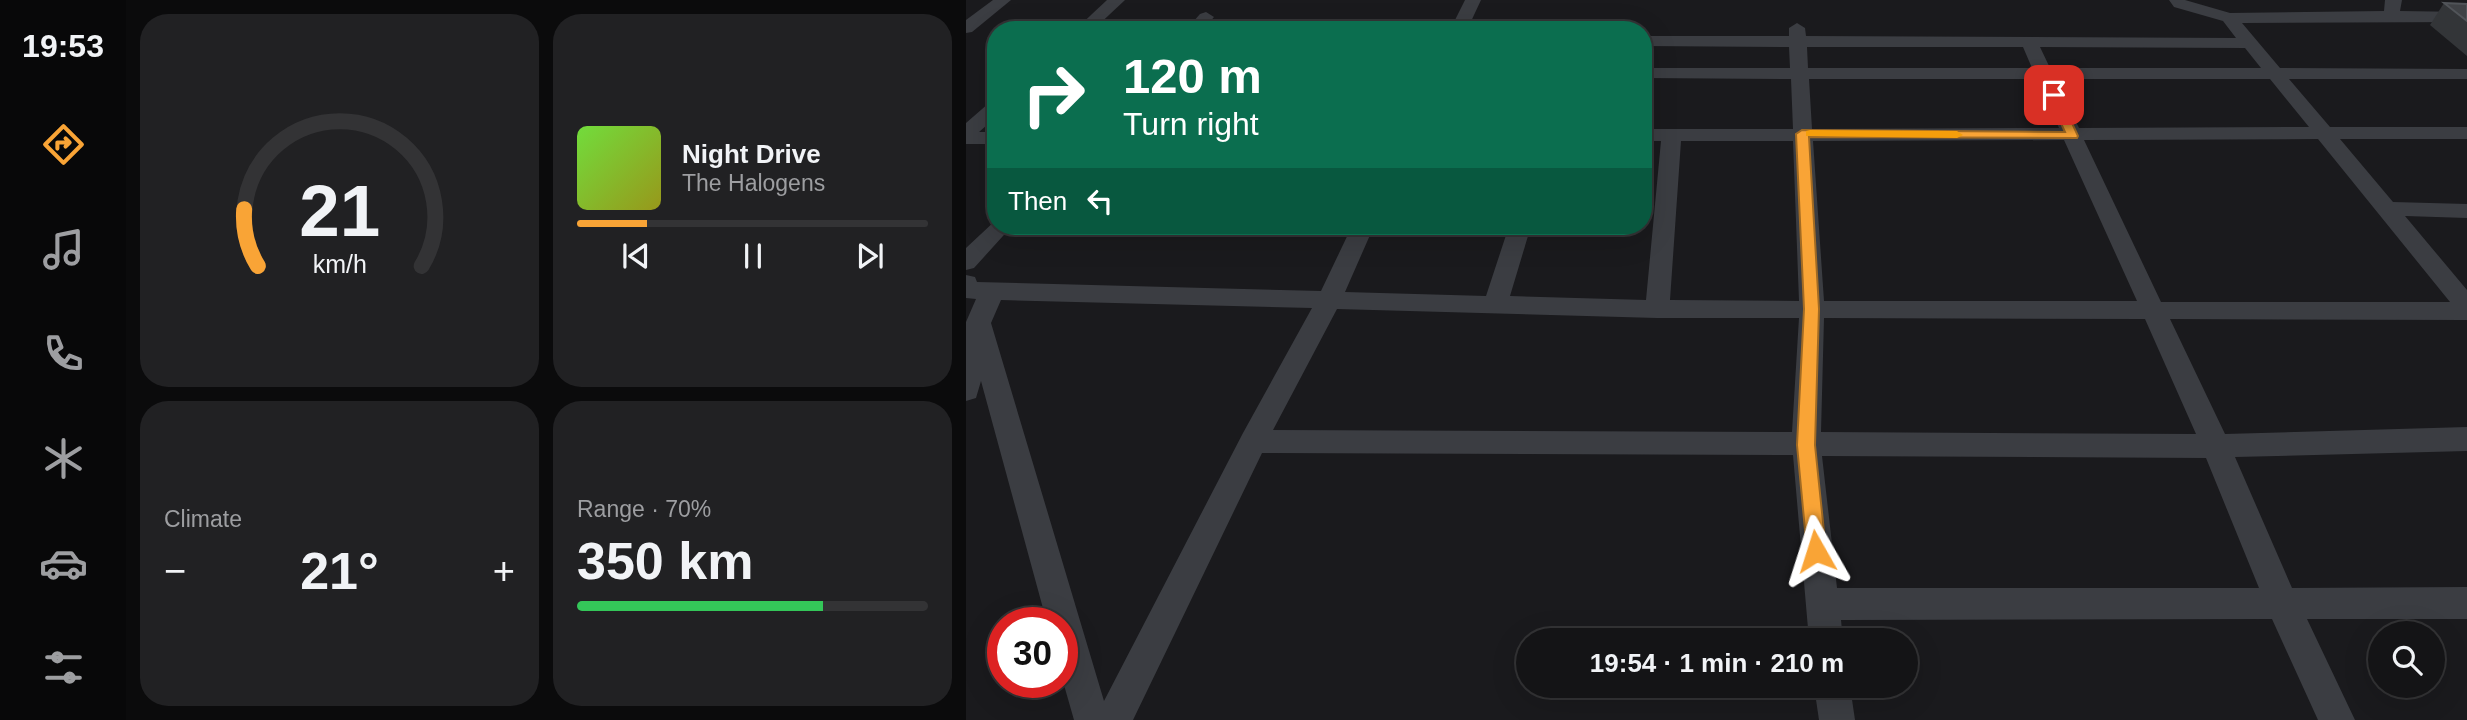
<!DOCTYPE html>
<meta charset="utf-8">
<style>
:root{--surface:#141416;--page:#212123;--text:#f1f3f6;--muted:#9d9ea1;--line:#333335;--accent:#f9a436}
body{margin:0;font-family:Arial,sans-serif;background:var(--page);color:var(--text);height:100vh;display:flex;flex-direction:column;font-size:26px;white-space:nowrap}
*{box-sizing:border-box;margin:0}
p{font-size:23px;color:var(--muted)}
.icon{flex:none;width:38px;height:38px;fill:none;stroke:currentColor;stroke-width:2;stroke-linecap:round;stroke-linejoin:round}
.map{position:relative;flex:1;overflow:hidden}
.side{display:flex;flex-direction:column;gap:14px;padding:14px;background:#0b0b0c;width:840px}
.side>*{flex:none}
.banner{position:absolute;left:21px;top:21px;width:665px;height:214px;border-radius:28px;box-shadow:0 7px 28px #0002,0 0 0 2px var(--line);background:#0b6e4f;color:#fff;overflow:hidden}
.tools{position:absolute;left:1402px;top:621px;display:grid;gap:14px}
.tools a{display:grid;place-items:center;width:77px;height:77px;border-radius:50%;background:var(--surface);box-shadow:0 7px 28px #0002,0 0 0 2px var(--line);font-size:35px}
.speed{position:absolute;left:21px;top:607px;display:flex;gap:14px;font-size:35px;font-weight:700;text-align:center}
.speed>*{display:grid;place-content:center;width:91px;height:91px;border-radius:50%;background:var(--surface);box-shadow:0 7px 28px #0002,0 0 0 2px var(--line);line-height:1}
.speed .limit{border:10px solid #d22;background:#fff;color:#111}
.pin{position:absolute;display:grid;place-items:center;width:60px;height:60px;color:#fff;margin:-30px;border-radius:14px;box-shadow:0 4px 10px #0006}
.me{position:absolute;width:77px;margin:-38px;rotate:354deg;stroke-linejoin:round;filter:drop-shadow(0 0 5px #0008)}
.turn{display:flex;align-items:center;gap:24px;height:147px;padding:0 21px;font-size:32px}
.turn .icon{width:91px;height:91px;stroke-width:2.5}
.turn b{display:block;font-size:49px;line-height:60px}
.then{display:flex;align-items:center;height:66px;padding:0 21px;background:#0003;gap:14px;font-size:26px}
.big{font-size:52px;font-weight:700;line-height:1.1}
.side .card{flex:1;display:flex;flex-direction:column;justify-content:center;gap:10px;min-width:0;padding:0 24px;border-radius:28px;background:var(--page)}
.side .dial{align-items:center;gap:0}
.dial svg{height:182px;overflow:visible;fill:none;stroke:var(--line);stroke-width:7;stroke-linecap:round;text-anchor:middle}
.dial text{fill:var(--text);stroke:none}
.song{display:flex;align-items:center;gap:21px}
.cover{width:84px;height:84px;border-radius:10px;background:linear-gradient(135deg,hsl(100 70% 55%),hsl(60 70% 35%))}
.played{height:7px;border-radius:4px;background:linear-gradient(90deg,var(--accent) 20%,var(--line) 20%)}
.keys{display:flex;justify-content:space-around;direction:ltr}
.heat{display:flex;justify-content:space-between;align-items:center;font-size:38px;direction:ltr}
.charge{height:10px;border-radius:5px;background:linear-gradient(90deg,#34c759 70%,var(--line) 0)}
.side .tiles{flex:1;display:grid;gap:14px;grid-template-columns:repeat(2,1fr)}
.trip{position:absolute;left:550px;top:628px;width:402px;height:70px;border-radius:35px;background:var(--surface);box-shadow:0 7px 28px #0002,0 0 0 2px var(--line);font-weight:700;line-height:70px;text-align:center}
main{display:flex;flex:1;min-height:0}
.tab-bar{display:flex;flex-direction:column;width:126px;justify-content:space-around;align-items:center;background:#080809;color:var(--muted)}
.tab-bar .icon{width:49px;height:49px}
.tab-bar .on{color:var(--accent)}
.tab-bar b{font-size:32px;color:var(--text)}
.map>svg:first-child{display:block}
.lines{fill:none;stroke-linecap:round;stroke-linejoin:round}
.street{fill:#3b3d42;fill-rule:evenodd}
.wall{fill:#333538}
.building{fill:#404246;stroke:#515459;stroke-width:2}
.route{fill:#f9a436;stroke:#a26b23;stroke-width:2}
.slow{fill:#f59e0b}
</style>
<main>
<nav class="tab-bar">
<b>19:53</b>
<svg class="icon on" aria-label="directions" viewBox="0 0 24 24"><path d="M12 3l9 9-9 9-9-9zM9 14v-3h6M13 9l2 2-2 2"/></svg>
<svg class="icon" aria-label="music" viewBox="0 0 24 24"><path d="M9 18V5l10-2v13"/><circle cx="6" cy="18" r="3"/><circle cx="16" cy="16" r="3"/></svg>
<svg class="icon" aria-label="phone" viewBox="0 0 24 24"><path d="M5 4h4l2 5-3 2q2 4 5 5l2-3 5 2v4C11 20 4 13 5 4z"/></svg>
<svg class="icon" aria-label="climate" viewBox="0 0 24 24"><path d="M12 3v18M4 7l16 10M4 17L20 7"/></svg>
<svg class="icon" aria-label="car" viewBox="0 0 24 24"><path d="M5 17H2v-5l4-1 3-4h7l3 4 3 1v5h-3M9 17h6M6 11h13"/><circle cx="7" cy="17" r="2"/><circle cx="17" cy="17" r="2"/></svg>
<svg class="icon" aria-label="filters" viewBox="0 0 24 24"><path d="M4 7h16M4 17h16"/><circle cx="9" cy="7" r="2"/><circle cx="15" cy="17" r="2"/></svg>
</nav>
<section class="side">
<div class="tiles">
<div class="card dial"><svg viewBox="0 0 100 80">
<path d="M14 69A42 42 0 1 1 86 69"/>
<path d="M14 69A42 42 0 0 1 8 44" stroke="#f9a436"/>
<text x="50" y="56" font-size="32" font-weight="700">21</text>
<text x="50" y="72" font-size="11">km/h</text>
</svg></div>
<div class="card">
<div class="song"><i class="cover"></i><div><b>Night Drive</b><p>The Halogens</p></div></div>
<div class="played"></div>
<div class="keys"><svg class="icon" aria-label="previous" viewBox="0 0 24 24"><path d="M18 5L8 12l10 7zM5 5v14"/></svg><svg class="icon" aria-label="pause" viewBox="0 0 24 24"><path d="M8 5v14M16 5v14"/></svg><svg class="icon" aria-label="next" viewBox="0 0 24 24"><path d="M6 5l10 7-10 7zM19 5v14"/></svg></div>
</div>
<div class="card"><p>Climate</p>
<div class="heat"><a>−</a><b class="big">21°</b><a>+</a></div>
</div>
<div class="card"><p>Range · 70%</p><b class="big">350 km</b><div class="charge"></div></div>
</div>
</section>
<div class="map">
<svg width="1501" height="720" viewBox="0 0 1501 720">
<rect width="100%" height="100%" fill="#1a1a1d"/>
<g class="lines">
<g class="street">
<path d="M27,0H45L6,32L0,33V20Z"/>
<path d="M141,0H159L127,30H109Z"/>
<path d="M499,0H515L501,30H484Z"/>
<path d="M1203,0H1219L1264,13L1418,11L1419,0H1436L1434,11L1501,12V22L1276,23L1314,68L1501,69V79H1323L1364,127H1501V139H1374L1427,202L1501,204V218L1439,216L1501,290V320L1204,319L1259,434L1501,427V451L1269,457L1326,588L1501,587V619H1341L1389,720H1352L1306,619L875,620L877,640H843L827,455L296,453L167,720H108L96,678V623H81L15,381L10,398L0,401V322L10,299L0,298V275L9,277L11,282L355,291L386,226H408L379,292L520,296L543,226H565L544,296L680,300L695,141H677V129H827L825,79L677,78V68H824L823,47L677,46V36H823V28L831,23L839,28L840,36L1270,38L1257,21L1208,7ZM841,47H1057L1066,68H842ZM1074,47L1279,48L1295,68H1084ZM843,79H1071L1093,128L846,129ZM1089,79H1304L1343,127L1113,128ZM1352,139L1484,302H1195L1118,140ZM1098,140L1171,301H858L847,141ZM715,141H827L833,301L704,300ZM35,300L346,308L277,433L138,701L25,323ZM371,309L691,318H833L826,432L307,430ZM858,318L1179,319L1230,434L855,432ZM856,456L1240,458L1293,588H871Z"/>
<path d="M240,12L248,17L237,30H220L234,14Z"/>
<path d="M30,101V117L13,132H30V144H0V123L23,103Z"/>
<path d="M30,220V226H46L8,268L0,270V248Z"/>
<path d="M848,686H884L889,720H853Z"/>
</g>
</g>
<path class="wall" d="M1478,3L1501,4V56L1464,25Z"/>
<path class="building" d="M1478,3L1501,4V21Z"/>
<path class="route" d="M1088,91L1093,95L1112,136L1111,138L843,137L853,309L849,445L860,551L857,557L850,560L843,557L841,551L831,445L838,309L830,134L836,130L1099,132L1082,95Z"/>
<path class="slow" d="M844,130L991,131L997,135L991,138L840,136V131Z"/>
</svg>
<div class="tools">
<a><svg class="icon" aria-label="search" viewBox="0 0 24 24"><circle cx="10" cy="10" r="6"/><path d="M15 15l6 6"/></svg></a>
</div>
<div class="speed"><div class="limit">30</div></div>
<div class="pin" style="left:1088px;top:95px;background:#d93025"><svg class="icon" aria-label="arrive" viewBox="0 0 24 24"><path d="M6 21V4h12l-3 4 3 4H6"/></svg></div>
<svg class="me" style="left:850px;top:551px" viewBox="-20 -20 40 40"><path d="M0-17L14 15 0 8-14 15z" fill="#f9a436" stroke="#fff" stroke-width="4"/></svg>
<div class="trip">19:54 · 1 min · 210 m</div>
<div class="banner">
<div class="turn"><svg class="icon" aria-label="right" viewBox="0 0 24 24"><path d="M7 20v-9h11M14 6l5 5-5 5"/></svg><div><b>120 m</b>Turn right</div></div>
<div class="then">Then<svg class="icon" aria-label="left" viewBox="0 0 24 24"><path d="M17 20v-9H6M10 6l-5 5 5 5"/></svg></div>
</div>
</div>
</main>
